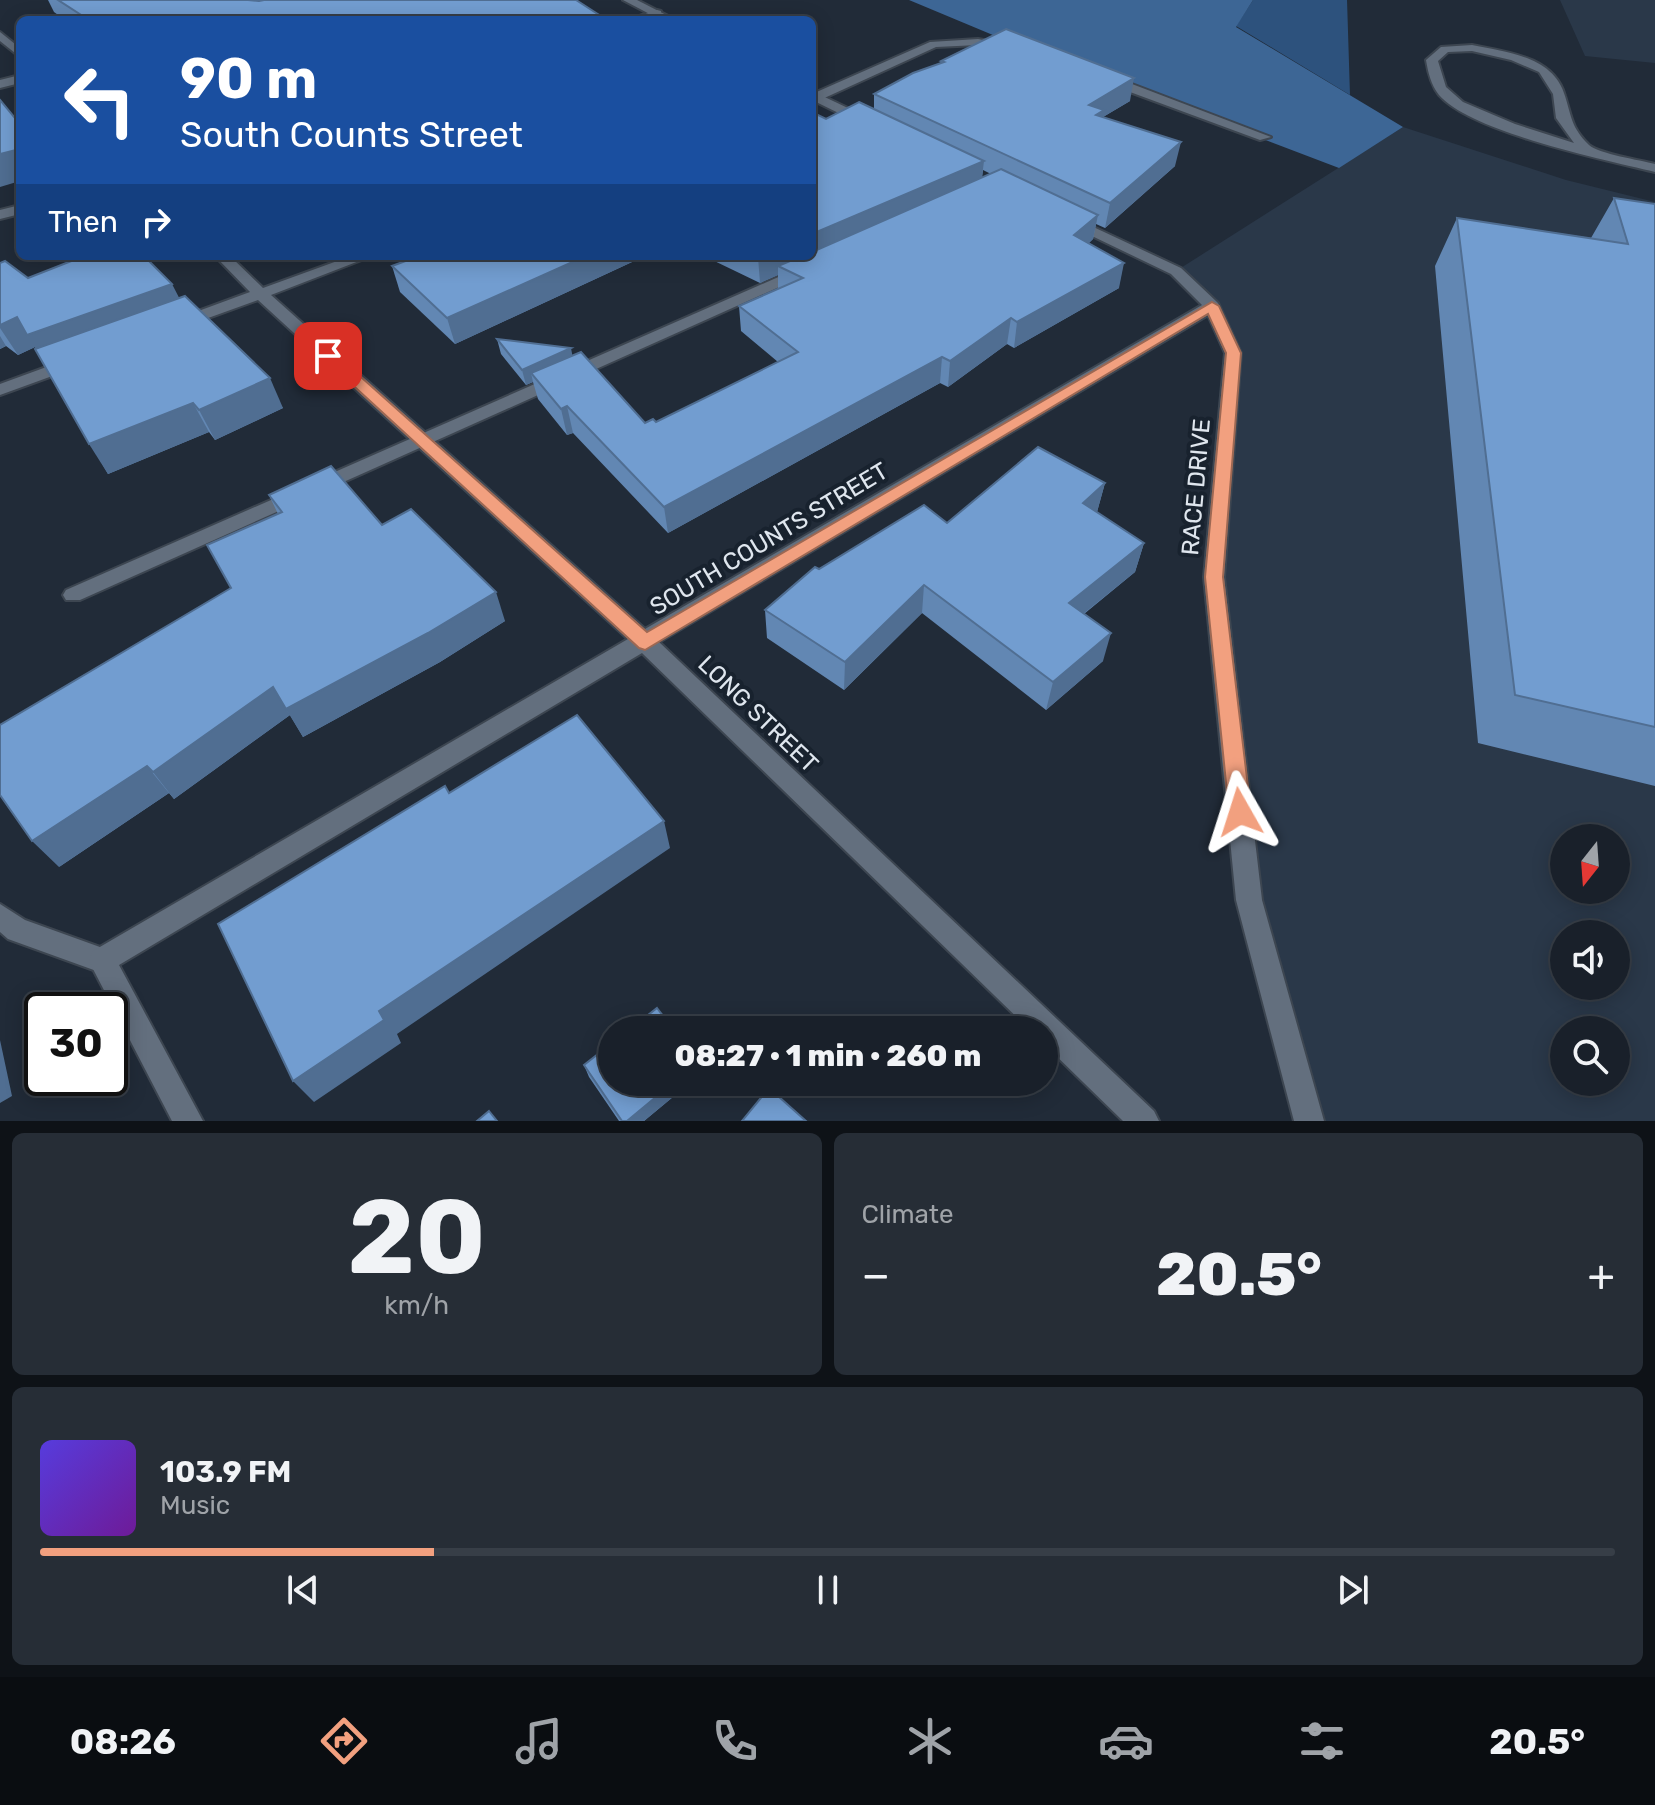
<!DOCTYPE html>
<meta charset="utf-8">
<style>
:root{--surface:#19202a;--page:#262d36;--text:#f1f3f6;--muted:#9fa3a8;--line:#373e47;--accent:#f2a07f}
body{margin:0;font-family:Rubik,sans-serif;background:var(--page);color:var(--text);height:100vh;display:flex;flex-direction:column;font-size:30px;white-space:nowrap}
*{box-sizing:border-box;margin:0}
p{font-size:26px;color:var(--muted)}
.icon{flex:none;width:44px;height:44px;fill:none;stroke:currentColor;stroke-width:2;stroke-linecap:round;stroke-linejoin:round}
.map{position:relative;height:1121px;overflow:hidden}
.drawer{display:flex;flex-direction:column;gap:12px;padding:12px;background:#0e1217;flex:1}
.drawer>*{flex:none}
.hud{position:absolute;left:16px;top:16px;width:800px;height:244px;border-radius:12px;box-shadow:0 4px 20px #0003,0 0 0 2px var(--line);background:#1a4fa0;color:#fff;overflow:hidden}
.needle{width:52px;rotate:197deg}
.tools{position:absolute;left:1550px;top:824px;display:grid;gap:16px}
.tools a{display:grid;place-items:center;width:80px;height:80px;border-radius:50%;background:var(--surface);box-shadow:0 4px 20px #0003,0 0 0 2px var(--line);font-size:40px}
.speed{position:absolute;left:24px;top:992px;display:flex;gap:16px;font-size:40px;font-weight:700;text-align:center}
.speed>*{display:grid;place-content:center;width:104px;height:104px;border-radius:50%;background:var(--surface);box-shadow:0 4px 20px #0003,0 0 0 2px var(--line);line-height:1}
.speed .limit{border:4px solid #111;border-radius:12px;background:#fff;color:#111}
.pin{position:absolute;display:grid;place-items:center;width:68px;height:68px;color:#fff;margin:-34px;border-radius:16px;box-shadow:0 4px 12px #0006}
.me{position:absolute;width:88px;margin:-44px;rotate:354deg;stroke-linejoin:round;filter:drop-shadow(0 0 6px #0008)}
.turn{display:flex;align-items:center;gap:28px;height:168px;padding:0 32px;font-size:36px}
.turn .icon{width:104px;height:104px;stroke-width:2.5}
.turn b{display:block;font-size:56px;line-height:68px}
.then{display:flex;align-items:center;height:76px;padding:0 32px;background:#0003;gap:16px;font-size:30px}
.big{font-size:60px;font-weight:800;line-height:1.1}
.drawer .tile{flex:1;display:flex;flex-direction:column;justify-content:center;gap:12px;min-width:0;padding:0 28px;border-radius:12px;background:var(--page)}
.drawer .dial{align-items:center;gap:0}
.dial b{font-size:104px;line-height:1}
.song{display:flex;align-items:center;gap:24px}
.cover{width:96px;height:96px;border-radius:12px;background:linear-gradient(135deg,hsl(250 70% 55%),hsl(280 70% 35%))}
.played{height:8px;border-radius:4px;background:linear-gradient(90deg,var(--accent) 25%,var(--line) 25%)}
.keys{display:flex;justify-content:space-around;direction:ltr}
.heat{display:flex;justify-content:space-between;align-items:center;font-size:44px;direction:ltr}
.drawer .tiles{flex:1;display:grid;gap:12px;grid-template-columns:1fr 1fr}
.tile:last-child{grid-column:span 2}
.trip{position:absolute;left:598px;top:1016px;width:460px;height:80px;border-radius:40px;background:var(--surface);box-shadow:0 4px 20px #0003,0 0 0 2px var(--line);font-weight:800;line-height:80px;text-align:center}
.dock{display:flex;height:128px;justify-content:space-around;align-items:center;background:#0a0d11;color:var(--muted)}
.dock .icon{width:56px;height:56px}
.dock .active{color:var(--accent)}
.dock b{font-size:36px;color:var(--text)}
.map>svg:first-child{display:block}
.built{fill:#2a3849;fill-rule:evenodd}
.green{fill:#2d527d}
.forest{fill:#3d6695}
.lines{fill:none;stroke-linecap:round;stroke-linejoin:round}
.service-casing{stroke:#3d4651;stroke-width:4}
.minor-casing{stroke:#3d4651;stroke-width:4}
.service{fill:#636f7e;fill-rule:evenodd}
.minor{fill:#636f7e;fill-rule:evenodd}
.wall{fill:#6287b3;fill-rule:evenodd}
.shaded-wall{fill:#506e92}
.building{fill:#729dd0;stroke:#506e92;stroke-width:2}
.route{fill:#f2a07f;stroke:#9d6853;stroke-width:2}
.labels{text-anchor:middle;stroke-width:8;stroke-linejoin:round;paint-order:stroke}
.street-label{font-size:24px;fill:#dfe6ee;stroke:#18222e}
</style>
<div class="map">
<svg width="1655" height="1121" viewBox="0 0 1655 1121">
<rect width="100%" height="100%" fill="#212b38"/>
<g class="built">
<path d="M1560,0H1655V63L1585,56Z"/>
<path d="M1403,127L1566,180L1655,202V1121H1309L1249,900L1214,577L1233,353L1212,306L1176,271ZM1564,838H1616V890H1564ZM1564,934H1616V986H1564ZM1564,1030H1616V1082H1564Z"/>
</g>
<path class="green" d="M1253,0H1347L1350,95L1236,26Z"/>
<path class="forest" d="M909,0H1253L1236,27L1403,127L1339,168L1024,48Z"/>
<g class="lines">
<defs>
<g id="service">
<path d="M657,10L661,11V15L646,20H628Z"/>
<path d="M978,39L1011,45L1005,48L978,45L936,47L820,100H812V94L930,42Z"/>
<path d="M1472,45C1506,52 1554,56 1565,96C1572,118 1571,127 1589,145C1599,154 1640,160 1655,164V172C1605,160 1471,132 1439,95C1431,85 1428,72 1426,60L1441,47ZM1472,51L1511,60L1539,72L1553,94L1556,118L1574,143L1515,124L1463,102L1446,87L1438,61L1448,52Z"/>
<path d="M1103,76H1111L1271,137L1260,140L1103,82Z"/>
<path d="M20,205V214L0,219V210Z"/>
<path d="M801,267L806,269V275L80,600H66L63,595L66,590Z"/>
<path d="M0,904L25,920L111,951L115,960L111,969L102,973L8,939L0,932Z"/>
</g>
<g id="minor">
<path d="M623,0H637L676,20H661Z"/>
<path d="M0,32L20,48V57L0,41Z"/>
<path d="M20,75V83L0,88V80Z"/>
<path d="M812,91L871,119L873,122L863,125L812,100Z"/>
<path d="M1072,217L1181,268L1218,303L1241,353L1224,577L1262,900L1324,1121H1294L1236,900L1204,577L1225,353L1208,315L659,642L1154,1111L1159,1121H1123L1044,1044V1030H1030L642,653L119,965L203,1121H172L93,969L89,960L93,951L628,639L258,300L186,326H174V320L250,292L215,256H230L263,288L351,256H372L271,295L645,629L1202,305L1171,274L1067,224L1065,221Z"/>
<path d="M71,358L79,363L77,367L0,395V384Z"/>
</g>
</defs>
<use href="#service" class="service-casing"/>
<use href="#minor" class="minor-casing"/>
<use href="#service" class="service"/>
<use href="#minor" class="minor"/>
</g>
<g class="wall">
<path d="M48,0H576L607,20H65L54,12Z"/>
<path d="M941,61L1130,101L1103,117L1175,166L1105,228L1096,224L1093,239L1089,243L1119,288L1014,348L1007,344L948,387L940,383L668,533L573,433L567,435L538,399L533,382L526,385L501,354L497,339L572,355L645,423L656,422L778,362L741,331L739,306L778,289V275L760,283L704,256H812L826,119L874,109V94L940,64ZM983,170L991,174L982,178Z"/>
<path d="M1614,198L1655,204V786L1478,743L1435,266L1457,218L1591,238Z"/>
<path d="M457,256H645L455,344L400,292L392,266Z"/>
<path d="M0,263L28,278L180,298L283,408L215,440L209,432L108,474L35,347L18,355L6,346L0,349Z"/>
<path d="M1105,483L1097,512L1144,543L1135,572L1084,614L1103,661L1046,710L922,613L844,690L767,638L765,610L819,569L947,523Z"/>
<path d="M269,495L382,525L505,621L440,662L303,737L290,715L174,799L169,793L59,867L278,514Z"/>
<path d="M584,1065L612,1082H691L644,1121H619L589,1077Z"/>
</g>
<g class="shaded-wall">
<path d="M1134,78L1130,101L1103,117L1100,134L1089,105Z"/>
<path d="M1181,142L1175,166L1105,228L1110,203Z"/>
<path d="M20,149V181L0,187V154Z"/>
<path d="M984,161L981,185L787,271L778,266V275L760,283L758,257L761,256H812V234Z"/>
<path d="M1098,215L1093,239L1069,260L1074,235Z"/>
<path d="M586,256H645L455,344L447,318Z"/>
<path d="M1124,263L1119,288L1014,348L1017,322Z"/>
<path d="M172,284L187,313L46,364L35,347L18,355L0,328V325L17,317Z"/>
<path d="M1011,318L1007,344L948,387L950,361Z"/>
<path d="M0,336L6,346L0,349Z"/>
<path d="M571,348L574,364L531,373L533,382L526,385L522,370Z"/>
<path d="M942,357L940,383L668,533L664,507Z"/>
<path d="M270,378L283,408L215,440L199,410Z"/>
<path d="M193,403L209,432L108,474L89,444Z"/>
<path d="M567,406L573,433L567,435L561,409Z"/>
<path d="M1105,483L1097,512L1083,503Z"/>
<path d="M1144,543L1135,572L1062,631L1069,603Z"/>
<path d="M924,585L922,613L844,690L845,662Z"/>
<path d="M496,592L505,621L440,662L303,737L286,709Z"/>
<path d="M1111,633L1103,661L1046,710L1053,682Z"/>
<path d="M273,687L290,715L174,799L153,772Z"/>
<path d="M147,766L169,793L59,867L32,841Z"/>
<path d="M664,821L670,848L397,1034L401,1043L314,1102L293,1081L379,1011Z"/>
<path d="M0,1040L12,1096L0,1103Z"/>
<path d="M674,1082H691L644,1121H627Z"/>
</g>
<g class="building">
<path d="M58,0H248L259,1L264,0H576L607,20H89Z"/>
<path d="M1006,29L1134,78L1089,105L1104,110L1096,115L1181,142L1110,203L874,94L913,73L944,62L941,61Z"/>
<path d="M0,100L20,124V149L0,154Z"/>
<path d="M859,102L984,161L812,234V112L826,119Z"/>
<path d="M1001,169L1098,215L1074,235L1124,263L1017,322L1011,318L950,361L942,357L664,507L567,406L561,409L531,373L581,352L645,423L653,419L656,422L798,352L739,306L803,278L778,266L802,256H812V252Z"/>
<path d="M1614,198L1655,204V727L1515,695L1457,218L1628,244Z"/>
<path d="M84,256H144L172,284L27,335L17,317L0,325V263L5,261L28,278Z"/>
<path d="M419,256H452L453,257L457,256H586L447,318L392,266Z"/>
<path d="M185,296L270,378L199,410L193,403L89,444L35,349Z"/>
<path d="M497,339L571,348L522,370Z"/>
<path d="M1038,447L1105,483L1083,503L1144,543L1069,603L1111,633L1053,682L924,585L845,662L765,610L815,567L819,569L924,505L947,523Z"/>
<path d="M331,466L382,525L411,509L496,592L428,633L286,709L273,687L153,772L147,766L32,841L0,795V725L231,588L207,545L282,512L269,495Z"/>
<path d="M577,715L664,821L379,1011L384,1020L293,1081L218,924L445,786L449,793Z"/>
<path d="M657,1008L674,1030H629Z"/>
<path d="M612,1043V1082H674L627,1121H622L584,1065Z"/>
<path d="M769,1088L806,1121H742Z"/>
<path d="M489,1111L497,1121H477Z"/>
</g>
<path class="route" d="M1212,302L1219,306L1241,353L1223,577L1251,812L1247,819L1240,822L1232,819L1229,812L1205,577L1226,353L1208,314L645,650L639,648L321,356L328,351L334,353L647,632Z"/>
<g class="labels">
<g class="street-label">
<text transform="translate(1196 487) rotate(-85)" y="8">RACE DRIVE</text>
<text transform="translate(769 539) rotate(-31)" y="8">SOUTH COUNTS STREET</text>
<text transform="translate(758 714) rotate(44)" y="8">LONG STREET</text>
</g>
</g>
</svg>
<div class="tools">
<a><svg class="needle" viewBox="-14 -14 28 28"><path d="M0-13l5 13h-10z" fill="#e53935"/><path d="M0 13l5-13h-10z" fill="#9fa3a8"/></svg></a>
<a><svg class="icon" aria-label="sound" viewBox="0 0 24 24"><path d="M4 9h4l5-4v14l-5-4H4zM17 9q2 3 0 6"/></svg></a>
<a><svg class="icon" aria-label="search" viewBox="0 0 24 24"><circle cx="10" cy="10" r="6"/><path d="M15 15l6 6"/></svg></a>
</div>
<div class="speed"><div class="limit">30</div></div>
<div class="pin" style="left:328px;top:356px;background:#d93025"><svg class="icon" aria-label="arrive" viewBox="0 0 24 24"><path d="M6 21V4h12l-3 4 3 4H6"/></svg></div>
<svg class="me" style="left:1240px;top:812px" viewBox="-20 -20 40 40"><path d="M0-17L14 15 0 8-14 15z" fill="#f2a07f" stroke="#fff" stroke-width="4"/></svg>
<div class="trip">08:27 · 1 min · 260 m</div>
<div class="hud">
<div class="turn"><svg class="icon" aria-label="left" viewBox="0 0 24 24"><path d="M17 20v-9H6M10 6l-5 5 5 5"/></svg><div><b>90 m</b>South Counts Street</div></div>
<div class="then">Then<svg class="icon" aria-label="right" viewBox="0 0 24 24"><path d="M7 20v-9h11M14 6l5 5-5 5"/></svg></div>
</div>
</div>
<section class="drawer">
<div class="tiles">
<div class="tile dial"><b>20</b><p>km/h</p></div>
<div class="tile"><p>Climate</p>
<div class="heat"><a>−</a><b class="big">20.5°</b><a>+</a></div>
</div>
<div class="tile">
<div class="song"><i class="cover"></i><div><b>103.9 FM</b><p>Music</p></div></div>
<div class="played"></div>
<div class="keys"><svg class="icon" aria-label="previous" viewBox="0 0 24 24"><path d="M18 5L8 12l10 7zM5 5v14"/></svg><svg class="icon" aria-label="pause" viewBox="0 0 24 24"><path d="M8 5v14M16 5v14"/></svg><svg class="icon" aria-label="next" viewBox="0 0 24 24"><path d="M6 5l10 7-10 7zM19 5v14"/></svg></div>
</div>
</div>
</section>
<nav class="dock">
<b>08:26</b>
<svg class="icon active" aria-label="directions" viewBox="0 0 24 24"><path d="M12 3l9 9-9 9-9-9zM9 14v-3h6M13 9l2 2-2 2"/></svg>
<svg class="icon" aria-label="music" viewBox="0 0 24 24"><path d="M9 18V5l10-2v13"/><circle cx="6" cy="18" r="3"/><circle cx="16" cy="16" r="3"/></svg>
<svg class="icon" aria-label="phone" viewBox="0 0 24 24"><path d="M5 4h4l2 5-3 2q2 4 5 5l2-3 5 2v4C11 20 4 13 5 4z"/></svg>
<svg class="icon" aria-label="climate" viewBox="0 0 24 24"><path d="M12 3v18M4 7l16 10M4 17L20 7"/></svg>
<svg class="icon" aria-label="car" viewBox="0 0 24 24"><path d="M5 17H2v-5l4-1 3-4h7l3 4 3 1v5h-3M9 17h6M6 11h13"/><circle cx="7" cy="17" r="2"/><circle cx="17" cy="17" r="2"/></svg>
<svg class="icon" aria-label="filters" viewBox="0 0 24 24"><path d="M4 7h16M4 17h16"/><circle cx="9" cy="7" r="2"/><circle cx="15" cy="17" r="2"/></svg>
<b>20.5°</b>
</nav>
